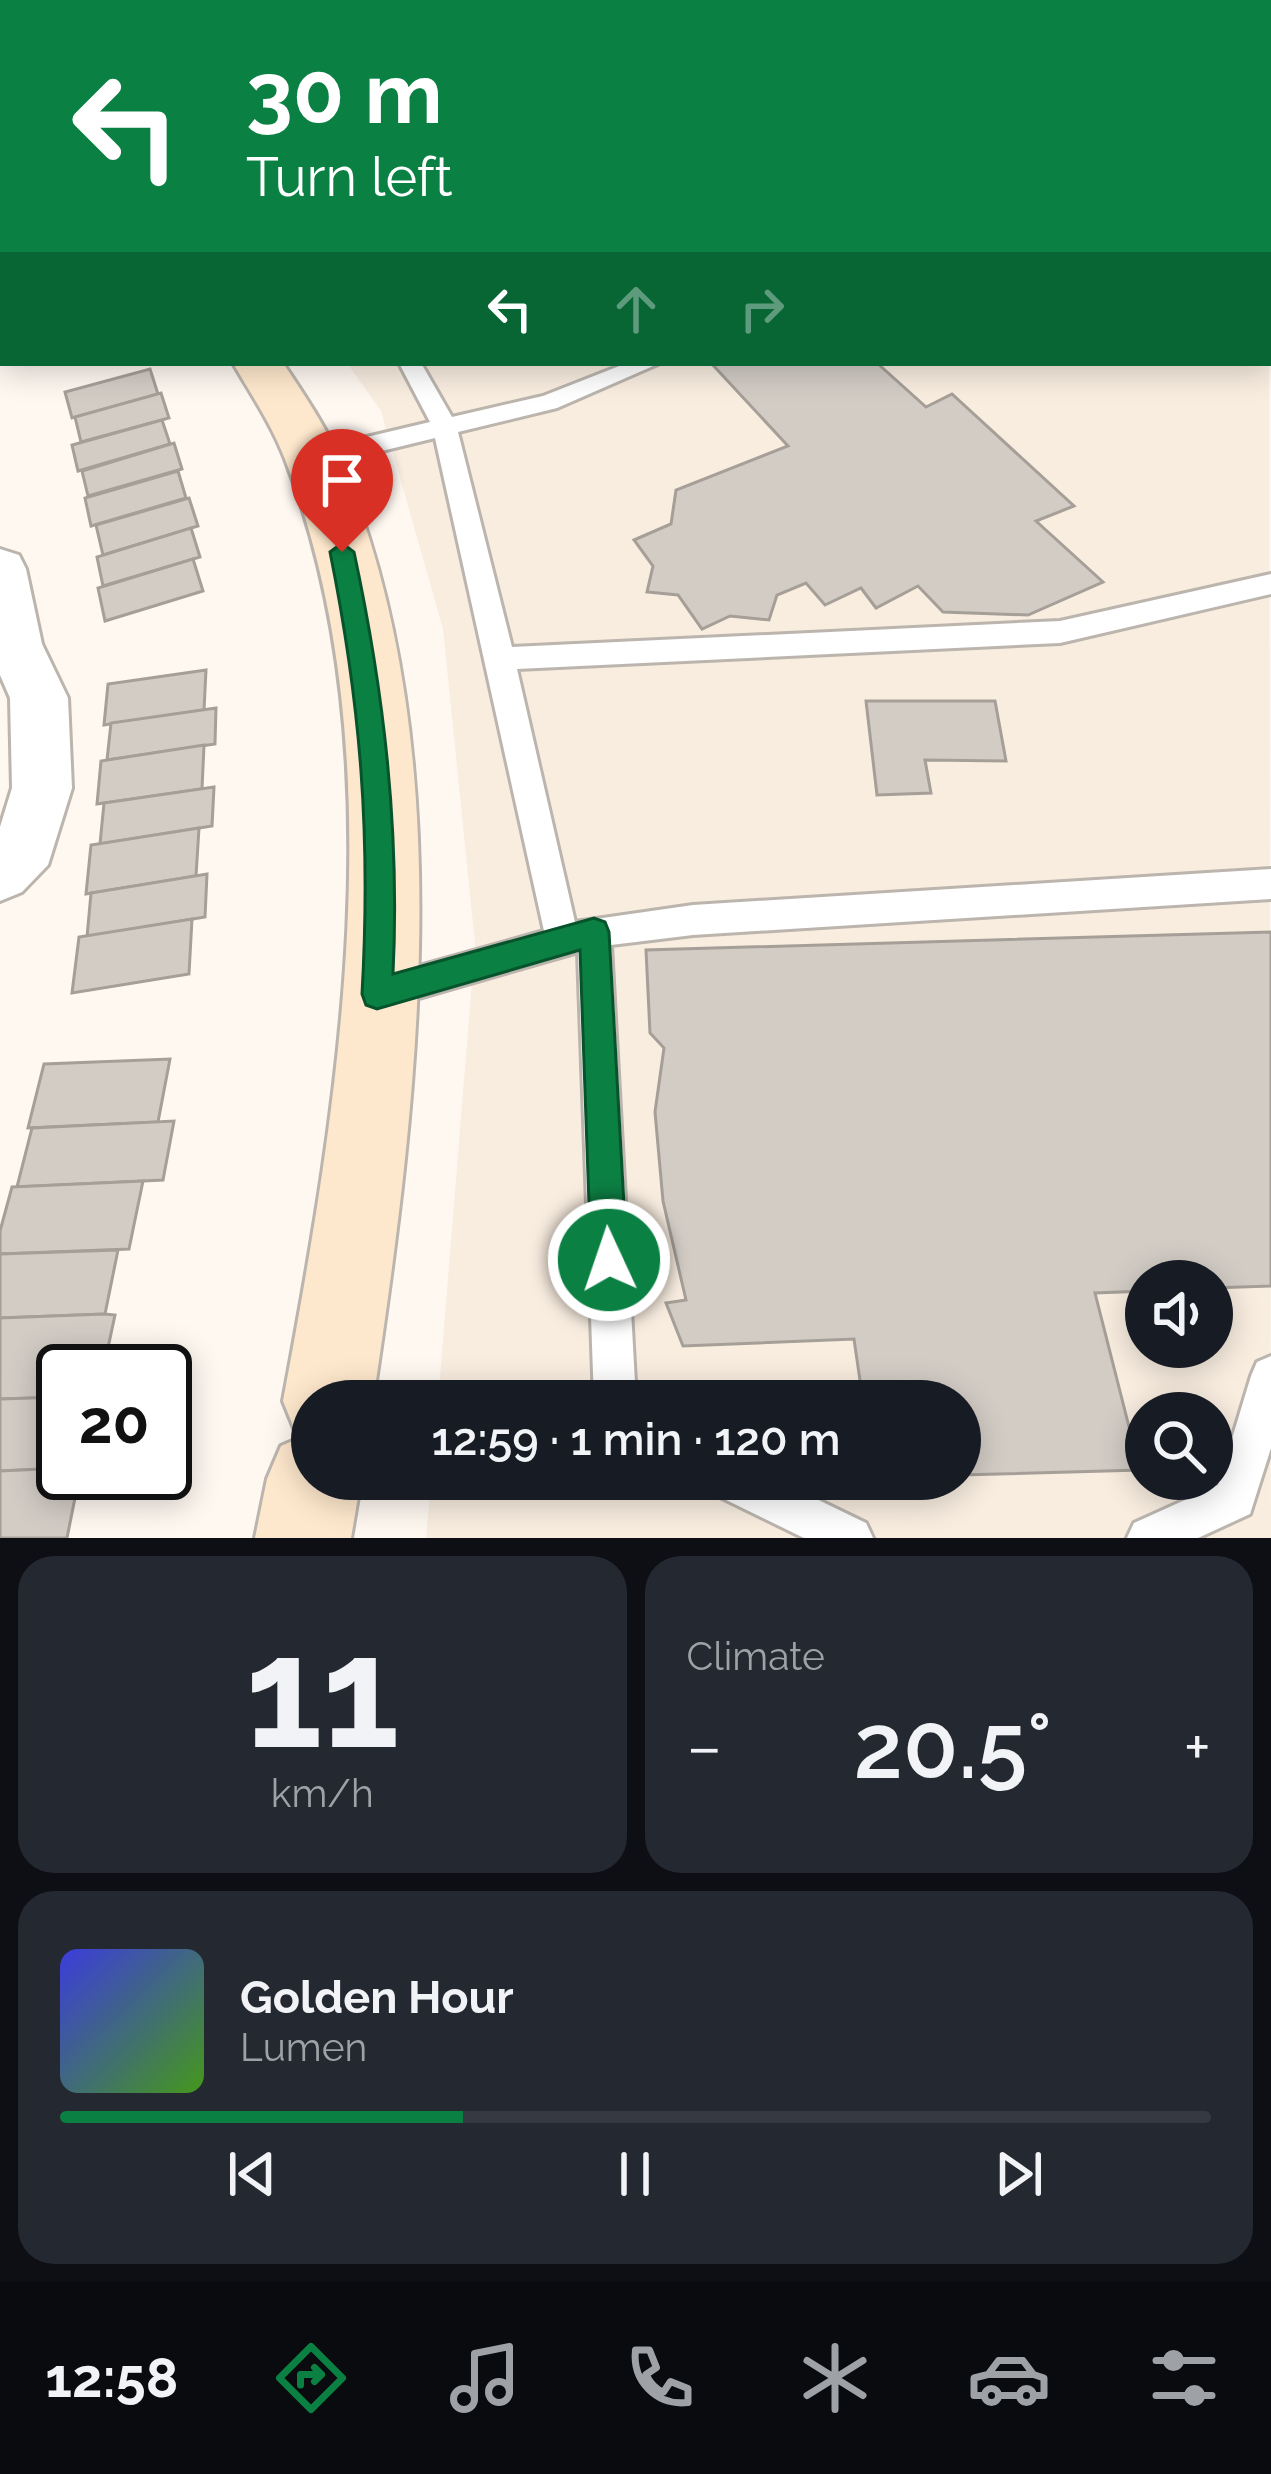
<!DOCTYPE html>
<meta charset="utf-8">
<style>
:root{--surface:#171b24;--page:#242831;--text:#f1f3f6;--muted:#9ea1a6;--line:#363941;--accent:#0b8043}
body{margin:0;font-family:Raleway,sans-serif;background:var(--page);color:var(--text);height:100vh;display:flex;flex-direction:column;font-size:45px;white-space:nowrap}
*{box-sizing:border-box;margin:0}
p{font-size:39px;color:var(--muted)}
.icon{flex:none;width:66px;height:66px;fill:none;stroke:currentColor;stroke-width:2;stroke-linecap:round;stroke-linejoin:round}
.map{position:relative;height:1538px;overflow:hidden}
.sheet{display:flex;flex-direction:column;gap:18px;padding:18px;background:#0d0f14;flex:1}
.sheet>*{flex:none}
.hud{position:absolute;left:0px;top:0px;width:1272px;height:366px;box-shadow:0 6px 30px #0003;background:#0b8043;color:#fff;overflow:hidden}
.controls{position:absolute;left:1125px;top:1260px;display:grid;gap:24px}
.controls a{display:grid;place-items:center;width:108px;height:108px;border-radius:50%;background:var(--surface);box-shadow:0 6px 30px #0003;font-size:60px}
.speed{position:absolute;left:36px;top:1344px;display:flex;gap:24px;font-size:60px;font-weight:700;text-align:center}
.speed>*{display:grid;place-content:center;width:156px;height:156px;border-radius:50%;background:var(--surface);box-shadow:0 6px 30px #0003;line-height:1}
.speed .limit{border:6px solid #111;border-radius:18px;background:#fff;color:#111}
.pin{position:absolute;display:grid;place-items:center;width:102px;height:102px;color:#fff;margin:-123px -51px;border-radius:50% 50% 50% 0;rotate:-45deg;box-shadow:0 0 12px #0007}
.pin .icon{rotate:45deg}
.me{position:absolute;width:132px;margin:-66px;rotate:357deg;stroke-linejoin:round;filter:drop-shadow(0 0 9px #0008)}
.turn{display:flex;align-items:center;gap:42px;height:252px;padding:0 48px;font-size:54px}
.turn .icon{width:156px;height:156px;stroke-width:2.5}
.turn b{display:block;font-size:84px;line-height:102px}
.lanes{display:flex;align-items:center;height:114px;padding:0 48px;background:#0003;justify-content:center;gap:60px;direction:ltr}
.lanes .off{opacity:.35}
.big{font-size:90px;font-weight:600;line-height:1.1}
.sheet .tile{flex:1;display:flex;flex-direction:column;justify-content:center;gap:18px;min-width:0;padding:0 42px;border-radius:36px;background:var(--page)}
.sheet .dial{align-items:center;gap:0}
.dial b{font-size:156px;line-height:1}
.song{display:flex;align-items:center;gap:36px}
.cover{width:144px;height:144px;border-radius:18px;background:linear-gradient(135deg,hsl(240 70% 55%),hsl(100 70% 35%))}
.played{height:12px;border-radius:6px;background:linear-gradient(90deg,var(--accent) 35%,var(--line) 35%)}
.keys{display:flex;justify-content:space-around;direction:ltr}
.heat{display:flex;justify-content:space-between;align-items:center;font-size:66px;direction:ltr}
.sheet .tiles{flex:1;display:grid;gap:18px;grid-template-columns:1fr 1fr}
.tile:last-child{grid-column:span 2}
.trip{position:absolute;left:291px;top:1380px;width:690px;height:120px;border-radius:60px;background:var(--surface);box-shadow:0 6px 30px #0003;font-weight:600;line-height:120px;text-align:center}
.dock{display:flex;height:192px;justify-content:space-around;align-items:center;background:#090b0e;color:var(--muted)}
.dock .icon{width:84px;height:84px}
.dock .selected{color:var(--accent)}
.dock b{font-size:54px;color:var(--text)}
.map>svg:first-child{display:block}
.built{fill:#f9ede0;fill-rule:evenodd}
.building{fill:#d2ccc5;stroke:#a59f98;stroke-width:3}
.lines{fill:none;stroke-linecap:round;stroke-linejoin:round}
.service-casing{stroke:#bbb5ae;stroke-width:6}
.minor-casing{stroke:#bbb5ae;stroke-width:6}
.secondary-casing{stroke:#bbb5ae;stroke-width:6}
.path{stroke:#817d78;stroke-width:4.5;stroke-dasharray:1.5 6;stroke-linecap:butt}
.service{fill:#fff;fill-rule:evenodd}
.minor{fill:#fff;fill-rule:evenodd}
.secondary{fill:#fee8cd;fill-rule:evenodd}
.route{fill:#0b8043;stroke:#07532c;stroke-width:3}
</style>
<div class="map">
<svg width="1271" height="1538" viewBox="0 0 1271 1538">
<rect width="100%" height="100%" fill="#fff8f1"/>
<path class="built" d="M1269,280L1271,1538H426L431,1479H960V1401H438L475,944L443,629L381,411L347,363H1269ZM1146,1281H1212V1347H1146ZM1146,1413H1212V1479H1146Z"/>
<g class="building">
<path d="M706,0H849L702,3Z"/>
<path d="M711,363H877L926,407L952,394L1074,506L1036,521L1103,582L1028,615L943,612L918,586L876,608L861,588L825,605L806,583L777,595L769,620L730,616L702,629L678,595L647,592L653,566L634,540L671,524L676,490L788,446Z"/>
<path d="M150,369L158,394L72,418L65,392Z"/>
<path d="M161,393L169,418L81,442L75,417Z"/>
<path d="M162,420L170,444L78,471L72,445Z"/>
<path d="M174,443L182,469L88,496L82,471Z"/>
<path d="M178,471L186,498L91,526L85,498Z"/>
<path d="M189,498L198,526L103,555L96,525Z"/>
<path d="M191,528L200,557L103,586L97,557Z"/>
<path d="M193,559L203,591L105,621L98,588Z"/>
<path d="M206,670L204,710L104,725L108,684Z"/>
<path d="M866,701H995L1006,761L925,760L931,793L877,795Z"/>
<path d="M216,708L215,744L107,760L111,723Z"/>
<path d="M204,745L202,789L97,804L101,761Z"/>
<path d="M214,787L212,826L100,844L104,803Z"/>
<path d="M199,828L196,876L86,894L91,845Z"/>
<path d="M207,874L205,917L87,937L91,893Z"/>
<path d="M192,919L189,974L72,993L79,937Z"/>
<path d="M1271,932V1286L1212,1288V1281H1146V1291L1095,1293L1140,1470L960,1475V1401H863L854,1339L683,1346L666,1303L686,1300L663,1201L655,1112L664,1048L650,1033L646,950Z"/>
<path d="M170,1059L158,1122L28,1128L44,1064Z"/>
<path d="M174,1121L163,1180L17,1187L32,1128Z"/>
<path d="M143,1181L129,1249L0,1254V1231L12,1187Z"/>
<path d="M118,1250L105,1314L0,1318V1254Z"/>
<path d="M105,1314L115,1315L103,1371H63V1397L0,1399V1318Z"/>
<path d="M63,1397V1468L0,1471V1399Z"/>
<path d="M63,1468V1473H80L67,1538H0V1471Z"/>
</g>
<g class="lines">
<defs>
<g id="service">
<path d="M459,0H481L483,3H461Z"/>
<rect x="1269" y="330" width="2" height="15"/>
<path d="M399,363H421L452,417L543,396L627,363H660L557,408L458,432L512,647L1060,621L1271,574V594L1060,643L517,669L575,922L693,905L1271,869V899L693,935L611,945L636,1401H594L578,952L377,1010L365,1006L360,994L365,982L377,978L544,931L435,438L312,468L300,459L312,450L430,422Z"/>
<path d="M1271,1356V1448L1250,1514L1198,1538H1127L1134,1523L1218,1485L1251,1376L1257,1362Z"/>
<path d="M708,1479H775L866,1523L873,1538H804L714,1494Z"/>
</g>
<g id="minor">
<path d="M1051,0H1090L1092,3H1053Z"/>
<rect x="1269" y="19" width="2" height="21"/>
<path d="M1269,88L1271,89V111L1269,110Z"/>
<rect x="1269" y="234" width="2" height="24"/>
<path d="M0,549L19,555L26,569L42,644L68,698L72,788L48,865L22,892L0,901V827L12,788L10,698L0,675Z"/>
</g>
<g id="secondary">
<path d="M0,104L3,105V130L0,129Z"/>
<path d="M233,363H283C303,393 324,424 339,457C463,744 418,1101 373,1401H312V1479H361L351,1538H255L267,1479L281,1446L304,1436L296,1433L283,1401C339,1102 398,751 285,459C272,425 251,394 233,363Z"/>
</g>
</defs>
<use href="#service" class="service-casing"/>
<use href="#minor" class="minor-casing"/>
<use href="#secondary" class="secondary-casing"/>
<path class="path" d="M878,3L882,0"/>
<use href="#service" class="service"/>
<use href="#minor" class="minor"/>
<use href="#secondary" class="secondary"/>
</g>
<path class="route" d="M342,543L354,552C384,692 400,830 393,974L594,918L605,922L609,932L627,1260L621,1273L609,1278L597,1273L591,1260L580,950L377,1009L366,1005L362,994C371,836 361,706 330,552Z"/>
</svg>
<div class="controls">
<a><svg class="icon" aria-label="sound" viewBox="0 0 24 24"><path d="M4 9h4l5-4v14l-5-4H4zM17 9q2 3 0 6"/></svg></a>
<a><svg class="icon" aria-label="search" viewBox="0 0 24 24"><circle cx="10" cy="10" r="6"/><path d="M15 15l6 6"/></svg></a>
</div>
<div class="speed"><div class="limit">20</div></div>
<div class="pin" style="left:342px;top:552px;background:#d93025"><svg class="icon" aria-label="arrive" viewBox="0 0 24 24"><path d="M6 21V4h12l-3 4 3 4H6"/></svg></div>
<svg class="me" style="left:609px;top:1260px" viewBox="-20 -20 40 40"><circle r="17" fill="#0b8043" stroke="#fff" stroke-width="3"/><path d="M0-11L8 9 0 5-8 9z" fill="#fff"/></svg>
<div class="trip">12:59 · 1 min · 120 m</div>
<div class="hud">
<div class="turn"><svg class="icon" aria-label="left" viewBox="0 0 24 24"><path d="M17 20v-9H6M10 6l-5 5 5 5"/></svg><div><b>30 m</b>Turn left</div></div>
<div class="lanes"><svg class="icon" aria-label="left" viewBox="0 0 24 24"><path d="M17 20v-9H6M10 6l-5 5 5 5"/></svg><svg class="icon off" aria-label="ahead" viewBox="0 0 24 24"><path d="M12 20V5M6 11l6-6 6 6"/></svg><svg class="icon off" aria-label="right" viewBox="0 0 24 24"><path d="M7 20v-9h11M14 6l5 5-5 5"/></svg></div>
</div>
</div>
<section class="sheet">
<div class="tiles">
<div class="tile dial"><b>11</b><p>km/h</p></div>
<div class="tile"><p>Climate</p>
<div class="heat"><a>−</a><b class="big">20.5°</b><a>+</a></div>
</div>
<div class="tile">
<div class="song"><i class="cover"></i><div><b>Golden Hour</b><p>Lumen</p></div></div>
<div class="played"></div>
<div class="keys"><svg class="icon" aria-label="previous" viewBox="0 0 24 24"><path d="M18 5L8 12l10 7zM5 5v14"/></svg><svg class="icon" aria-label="pause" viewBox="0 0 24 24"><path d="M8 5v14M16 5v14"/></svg><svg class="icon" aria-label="next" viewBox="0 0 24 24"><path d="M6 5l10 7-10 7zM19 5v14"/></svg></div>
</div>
</div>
</section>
<nav class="dock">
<b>12:58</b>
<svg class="icon selected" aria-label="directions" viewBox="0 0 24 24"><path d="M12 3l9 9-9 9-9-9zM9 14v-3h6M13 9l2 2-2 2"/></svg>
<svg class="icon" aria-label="music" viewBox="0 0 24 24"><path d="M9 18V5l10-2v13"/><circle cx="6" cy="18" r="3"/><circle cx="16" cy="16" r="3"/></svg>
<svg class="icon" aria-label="phone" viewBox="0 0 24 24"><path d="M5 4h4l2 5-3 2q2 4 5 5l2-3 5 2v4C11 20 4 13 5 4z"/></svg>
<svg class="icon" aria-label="climate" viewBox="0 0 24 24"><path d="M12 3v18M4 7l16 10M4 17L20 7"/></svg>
<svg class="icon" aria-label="car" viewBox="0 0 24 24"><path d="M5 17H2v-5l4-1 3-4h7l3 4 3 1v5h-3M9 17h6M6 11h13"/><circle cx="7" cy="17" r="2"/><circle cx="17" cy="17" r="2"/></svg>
<svg class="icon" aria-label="filters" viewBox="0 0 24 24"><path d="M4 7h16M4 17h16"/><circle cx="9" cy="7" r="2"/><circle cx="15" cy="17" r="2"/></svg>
</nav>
